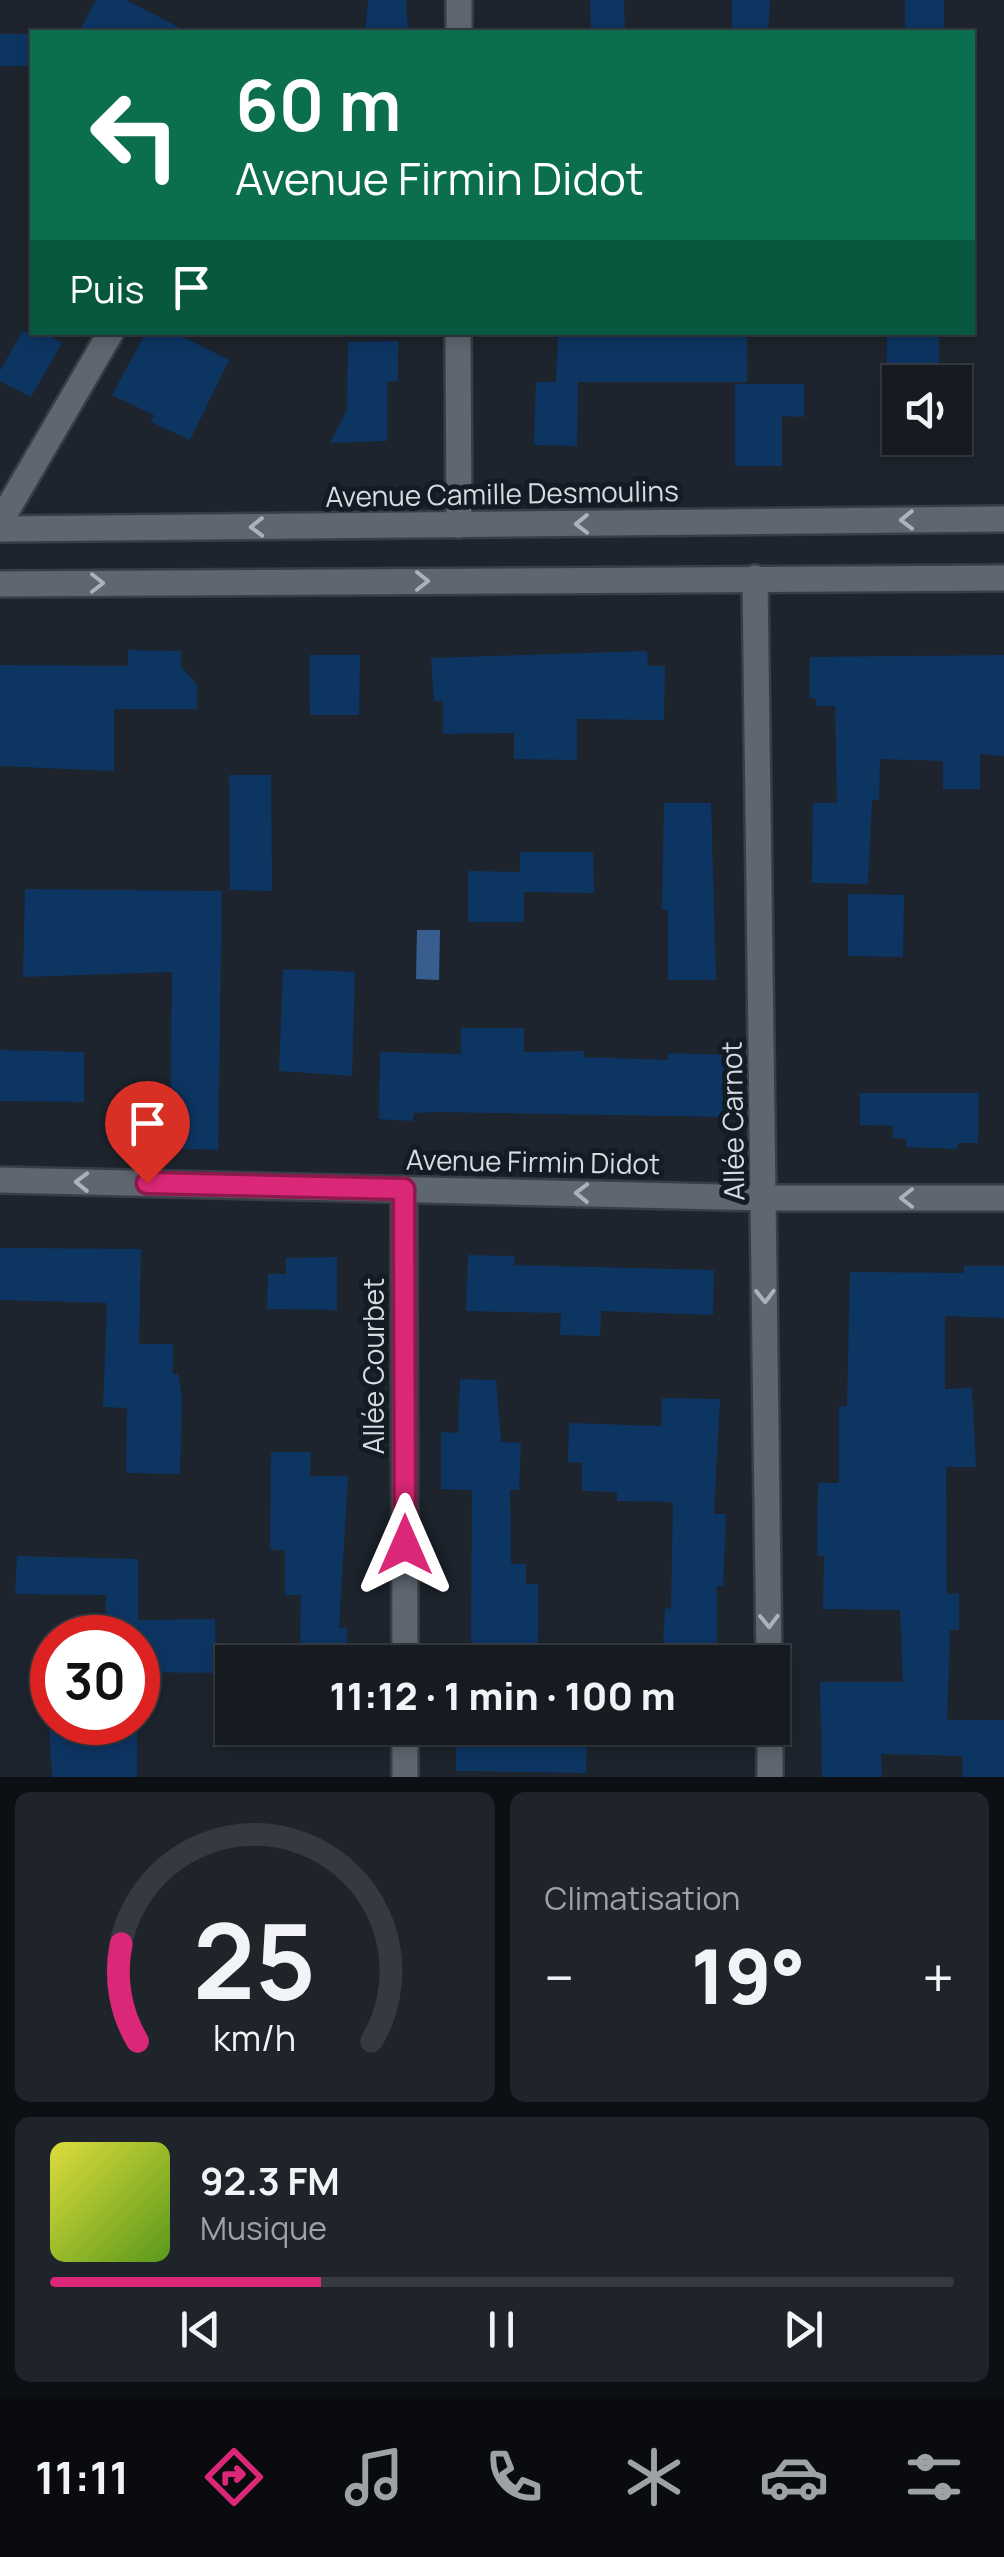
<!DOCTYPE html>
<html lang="fr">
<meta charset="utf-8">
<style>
:root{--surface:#161b22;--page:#1f242a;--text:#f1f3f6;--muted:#9ea1a5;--line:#353940;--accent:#db2777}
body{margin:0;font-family:Manrope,sans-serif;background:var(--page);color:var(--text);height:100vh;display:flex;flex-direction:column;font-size:38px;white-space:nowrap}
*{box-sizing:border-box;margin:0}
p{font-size:32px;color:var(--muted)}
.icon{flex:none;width:55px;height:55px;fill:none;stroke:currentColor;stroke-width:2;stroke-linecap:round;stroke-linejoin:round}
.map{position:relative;height:1777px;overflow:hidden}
.details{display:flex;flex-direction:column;gap:15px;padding:15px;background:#0c0f13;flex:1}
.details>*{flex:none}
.banner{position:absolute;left:30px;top:30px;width:945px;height:305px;border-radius:0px;box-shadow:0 5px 15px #0003,0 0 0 2px var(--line);background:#0b6e4f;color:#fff;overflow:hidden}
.tools{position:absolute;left:882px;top:365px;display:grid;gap:20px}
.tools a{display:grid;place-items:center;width:90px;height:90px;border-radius:0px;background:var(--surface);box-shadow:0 5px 15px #0003,0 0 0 2px var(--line);font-size:50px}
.speed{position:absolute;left:30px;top:1615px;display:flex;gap:20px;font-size:50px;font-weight:700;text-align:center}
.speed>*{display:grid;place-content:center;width:130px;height:130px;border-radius:50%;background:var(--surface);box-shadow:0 5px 15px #0003,0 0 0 2px var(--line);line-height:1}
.speed .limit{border:15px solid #d22;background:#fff;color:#111}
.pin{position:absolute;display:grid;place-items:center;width:85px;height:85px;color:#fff;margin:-102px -42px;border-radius:50% 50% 50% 0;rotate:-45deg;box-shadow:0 0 10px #0007}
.pin .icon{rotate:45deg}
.me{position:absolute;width:110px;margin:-55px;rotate:0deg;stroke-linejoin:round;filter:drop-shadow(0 0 8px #0008)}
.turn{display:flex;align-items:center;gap:35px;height:210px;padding:0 40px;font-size:45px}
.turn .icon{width:130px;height:130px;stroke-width:2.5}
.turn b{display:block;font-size:70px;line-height:85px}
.then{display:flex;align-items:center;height:95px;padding:0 40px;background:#0003;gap:20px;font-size:38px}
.big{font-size:75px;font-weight:800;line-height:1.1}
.details .card{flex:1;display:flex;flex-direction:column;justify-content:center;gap:15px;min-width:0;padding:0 35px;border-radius:15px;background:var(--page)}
.details .dial{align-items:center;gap:0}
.dial svg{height:260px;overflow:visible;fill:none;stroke:var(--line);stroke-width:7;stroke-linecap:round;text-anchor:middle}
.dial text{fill:var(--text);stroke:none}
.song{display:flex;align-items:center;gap:30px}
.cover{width:120px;height:120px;border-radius:15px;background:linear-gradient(135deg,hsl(60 70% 55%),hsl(90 70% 35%))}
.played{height:10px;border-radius:5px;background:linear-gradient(90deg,var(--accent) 30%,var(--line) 30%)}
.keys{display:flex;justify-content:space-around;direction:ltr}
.heat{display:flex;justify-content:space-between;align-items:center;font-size:55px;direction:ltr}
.details .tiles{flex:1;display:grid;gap:15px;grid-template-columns:1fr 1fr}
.card:last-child{grid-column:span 2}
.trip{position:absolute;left:215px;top:1645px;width:575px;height:100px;border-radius:0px;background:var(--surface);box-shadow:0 5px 15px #0003,0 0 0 2px var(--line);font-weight:800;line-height:100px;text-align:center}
.tab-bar{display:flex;height:160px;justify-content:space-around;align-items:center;background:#090b0e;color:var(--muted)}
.tab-bar .icon{width:70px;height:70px}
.tab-bar .on{color:var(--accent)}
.tab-bar b{font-size:45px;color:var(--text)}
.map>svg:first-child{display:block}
.water{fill:#375e8e}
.building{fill:#0d3562}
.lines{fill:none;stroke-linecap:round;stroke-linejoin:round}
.street-casing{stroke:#393e46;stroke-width:30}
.secondary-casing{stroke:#393e46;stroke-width:30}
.street{stroke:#5e6671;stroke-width:25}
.secondary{stroke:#5e6671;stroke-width:25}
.oneway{stroke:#acb2ba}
.route-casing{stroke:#8e194d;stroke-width:25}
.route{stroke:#db2777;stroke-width:18}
.labels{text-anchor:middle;stroke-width:10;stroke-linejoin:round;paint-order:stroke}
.street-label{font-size:28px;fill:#d6dbe1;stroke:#131b24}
</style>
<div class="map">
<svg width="1004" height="1777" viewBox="0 0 1004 1777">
<rect width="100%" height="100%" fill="#1d242d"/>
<path class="water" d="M417,930H440L439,980L416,979Z"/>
<g class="building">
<path d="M96,0H126L188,32H79Z"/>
<path d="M368,0H406L408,32H365Z"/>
<path d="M590,0H624L625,32H591Z"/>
<path d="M732,0H770L768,32H732Z"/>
<rect x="905" y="0" width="39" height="32"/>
<rect x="0" y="34" width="32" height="32"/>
<path d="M22,332H44L62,343L31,397L0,381V371Z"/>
<path d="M146,332H173L229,360L190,440L151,422L154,415L112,395Z"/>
<path d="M558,332H747V382H556Z"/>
<rect x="887" y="332" width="52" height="34"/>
<path d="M398,341V381L387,382V441L330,443L347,410L348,342Z"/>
<path d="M536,382H578L577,446L534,445Z"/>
<path d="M735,384H804V417L782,416V466H735Z"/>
<path d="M128,650L181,651V666L197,685V709H114V771L0,766V665L128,666Z"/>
<path d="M647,651L648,666H665L664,720L577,719V760L514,759V733L443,734V701H434L431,658Z"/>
<path d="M309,655H360L359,715H310Z"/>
<path d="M1004,655V756L980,754V789H943V761L880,759L879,800H872L868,884L812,883L813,803H837L835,706H816V699L809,698L810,657Z"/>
<path d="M229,775H271L272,891L230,890Z"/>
<path d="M664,803H711L716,980H668V910H662Z"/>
<path d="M520,852H593L594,893L524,892V922H468V871L520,872Z"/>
<path d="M25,889L222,891L218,1150L170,1148L172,972L23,977Z"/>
<path d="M848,894L904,895L903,957L848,956Z"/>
<path d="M283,969L355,972L352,1076L279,1071Z"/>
<path d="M461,1028H524V1052L584,1051V1057L668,1060V1053L729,1055V1117L437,1112L414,1113L413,1121L379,1119L380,1052L461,1054Z"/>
<path d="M0,1050L84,1052V1102L0,1101Z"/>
<path d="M860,1093H979L978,1143H958L957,1149L906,1147V1139L893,1138V1126L860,1125Z"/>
<path d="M0,1248L141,1249L139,1344H173V1374H178L182,1397L180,1474L126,1473L127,1408L103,1407L107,1303L0,1300Z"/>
<path d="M468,1255L515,1256L514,1265L714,1270L713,1315L601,1311L600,1336L560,1335L561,1313L466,1311Z"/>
<path d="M337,1257V1310L267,1309L268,1274H286V1258Z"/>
<path d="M964,1266H1004V1318L945,1316V1389L972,1388L976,1467H946L947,1594L959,1593V1630H950L947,1720H1004V1777H963L962,1756L881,1754L882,1777H822L820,1682H903L900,1610L823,1609L824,1556L817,1555L818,1483H839V1407L847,1406L850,1272L964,1273Z"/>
<path d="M460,1379L496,1380L501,1442L521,1443L519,1490H510L511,1564H526V1584H538V1649H471L472,1490L441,1489V1432L458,1433Z"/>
<path d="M662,1398L720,1399L714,1514H726L723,1586H717V1650H705V1662H662L665,1608L671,1609L673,1502L617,1501V1492L582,1491V1463L568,1462L569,1423L661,1426Z"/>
<path d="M271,1452H311L310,1476H348L339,1628H347V1662H300L301,1595H285V1550H270Z"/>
<path d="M17,1556L138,1559V1620L215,1619L216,1673L138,1672V1638H105L106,1595L15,1594Z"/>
<path d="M49,1723L137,1724V1777H52Z"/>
<path d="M456,1728H587L586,1773L456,1771Z"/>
</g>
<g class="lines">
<defs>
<g id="street">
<path d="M459,32V0"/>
<path d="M458,332L459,525"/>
<path d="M0,522L111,332"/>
<path d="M755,578L769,1662"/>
<path d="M0,1180L764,1198H1004"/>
<path d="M404,1189L405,1662"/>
<path d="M405,1728V1777"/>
<path d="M770,1728V1777"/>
</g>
<g id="secondary">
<path d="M0,529L1004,519"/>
<path d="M0,584L1004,578"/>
</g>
</defs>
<use href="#street" class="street-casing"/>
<use href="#secondary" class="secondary-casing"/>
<use href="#street" class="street"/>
<use href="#secondary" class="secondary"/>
</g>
<defs><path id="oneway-chevron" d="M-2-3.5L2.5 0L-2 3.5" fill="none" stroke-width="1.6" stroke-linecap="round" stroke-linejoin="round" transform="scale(2.5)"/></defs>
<g class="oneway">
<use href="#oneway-chevron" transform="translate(907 520) rotate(179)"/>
<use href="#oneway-chevron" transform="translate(582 524) rotate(179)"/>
<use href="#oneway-chevron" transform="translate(257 527) rotate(179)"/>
<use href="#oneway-chevron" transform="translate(422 581)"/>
<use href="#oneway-chevron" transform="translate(97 583)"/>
<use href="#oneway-chevron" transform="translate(82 1182) rotate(-179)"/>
<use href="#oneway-chevron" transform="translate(582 1193) rotate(-179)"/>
<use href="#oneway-chevron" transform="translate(907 1198) rotate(-180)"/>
<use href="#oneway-chevron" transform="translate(765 1296) rotate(89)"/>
<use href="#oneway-chevron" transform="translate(769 1621) rotate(89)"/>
</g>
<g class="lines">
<defs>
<path id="route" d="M147,1183L404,1189L405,1545"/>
</defs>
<use href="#route" class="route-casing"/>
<use href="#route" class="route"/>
</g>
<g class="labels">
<g class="street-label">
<text transform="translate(502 494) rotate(-1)" y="10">Avenue Camille Desmoulins</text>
<text transform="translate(733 1121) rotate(-91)" y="10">Allée Carnot</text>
<text transform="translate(533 1162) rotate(1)" y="10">Avenue Firmin Didot</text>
<text transform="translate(374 1366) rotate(-90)" y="10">Allée Courbet</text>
</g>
</g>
</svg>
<div class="tools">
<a><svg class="icon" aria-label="sound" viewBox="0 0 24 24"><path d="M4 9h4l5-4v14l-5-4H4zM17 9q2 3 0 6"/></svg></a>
</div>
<div class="speed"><div class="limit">30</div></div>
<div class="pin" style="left:147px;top:1183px;background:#d93025"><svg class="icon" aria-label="arrive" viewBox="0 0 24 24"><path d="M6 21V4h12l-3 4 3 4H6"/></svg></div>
<svg class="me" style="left:405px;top:1545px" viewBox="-20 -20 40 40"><path d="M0-17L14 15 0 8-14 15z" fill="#db2777" stroke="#fff" stroke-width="4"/></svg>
<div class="trip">11:12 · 1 min · 100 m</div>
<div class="banner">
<div class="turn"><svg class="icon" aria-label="left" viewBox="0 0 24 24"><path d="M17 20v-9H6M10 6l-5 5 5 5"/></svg><div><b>60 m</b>Avenue Firmin Didot</div></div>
<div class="then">Puis<svg class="icon" aria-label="arrive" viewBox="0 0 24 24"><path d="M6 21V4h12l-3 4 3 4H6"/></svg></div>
</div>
</div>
<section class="details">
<div class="tiles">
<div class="card dial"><svg viewBox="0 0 100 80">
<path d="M14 69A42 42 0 1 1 86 69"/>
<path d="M14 69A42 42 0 0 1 9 39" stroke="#db2777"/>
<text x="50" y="56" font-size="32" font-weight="700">25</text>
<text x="50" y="72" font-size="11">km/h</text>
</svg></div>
<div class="card"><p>Climatisation</p>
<div class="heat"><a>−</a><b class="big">19°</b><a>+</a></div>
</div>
<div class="card">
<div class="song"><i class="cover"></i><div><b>92.3 FM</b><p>Musique</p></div></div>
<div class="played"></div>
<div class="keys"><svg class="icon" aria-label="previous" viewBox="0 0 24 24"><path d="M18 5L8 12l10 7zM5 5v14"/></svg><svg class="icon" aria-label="pause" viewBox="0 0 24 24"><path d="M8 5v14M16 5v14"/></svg><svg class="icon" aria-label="next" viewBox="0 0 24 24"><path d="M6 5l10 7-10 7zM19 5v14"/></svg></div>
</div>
</div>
</section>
<nav class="tab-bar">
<b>11:11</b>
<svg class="icon on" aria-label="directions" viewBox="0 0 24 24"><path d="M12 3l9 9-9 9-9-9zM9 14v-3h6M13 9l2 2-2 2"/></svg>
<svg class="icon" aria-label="music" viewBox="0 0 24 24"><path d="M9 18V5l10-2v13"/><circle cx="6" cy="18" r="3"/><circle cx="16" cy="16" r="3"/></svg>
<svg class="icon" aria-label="phone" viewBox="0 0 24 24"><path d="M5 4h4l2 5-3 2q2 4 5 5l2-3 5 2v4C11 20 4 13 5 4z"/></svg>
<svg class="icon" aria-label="climate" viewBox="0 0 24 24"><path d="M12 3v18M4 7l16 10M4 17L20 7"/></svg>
<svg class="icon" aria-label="car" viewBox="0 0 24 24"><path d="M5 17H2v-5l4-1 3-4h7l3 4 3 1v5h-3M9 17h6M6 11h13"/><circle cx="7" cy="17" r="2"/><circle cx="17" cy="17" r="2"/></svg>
<svg class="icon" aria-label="filters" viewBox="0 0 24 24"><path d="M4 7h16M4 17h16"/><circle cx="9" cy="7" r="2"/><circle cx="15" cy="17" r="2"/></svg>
</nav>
